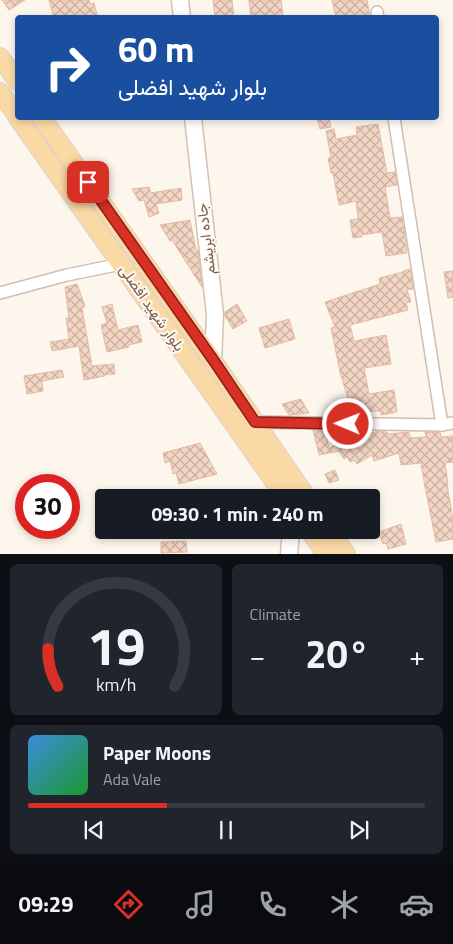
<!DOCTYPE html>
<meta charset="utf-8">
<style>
:root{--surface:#171b24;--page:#20242c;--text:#f1f3f6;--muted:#9ea1a6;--line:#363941;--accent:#d93025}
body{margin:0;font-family:"Titillium Web",Vazirmatn,sans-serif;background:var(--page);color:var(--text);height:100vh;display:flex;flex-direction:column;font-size:19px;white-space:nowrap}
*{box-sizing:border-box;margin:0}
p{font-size:16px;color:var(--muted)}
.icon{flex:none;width:28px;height:28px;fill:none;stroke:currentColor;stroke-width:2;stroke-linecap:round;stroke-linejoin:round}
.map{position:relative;height:554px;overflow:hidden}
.sheet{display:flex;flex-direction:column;gap:10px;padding:10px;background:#0d0f14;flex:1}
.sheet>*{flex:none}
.guide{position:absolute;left:15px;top:15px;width:424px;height:105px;border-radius:5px;box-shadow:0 2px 8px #0003;background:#1a4fa0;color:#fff;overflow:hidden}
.speed{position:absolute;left:15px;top:474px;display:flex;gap:10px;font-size:25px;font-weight:700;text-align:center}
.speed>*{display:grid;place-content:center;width:65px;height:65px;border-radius:50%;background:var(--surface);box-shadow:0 2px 8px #0003;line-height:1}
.speed .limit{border:8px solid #d22;background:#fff;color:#111}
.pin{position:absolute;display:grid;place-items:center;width:42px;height:42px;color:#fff;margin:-21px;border-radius:10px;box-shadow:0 2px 8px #0006}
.me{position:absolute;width:55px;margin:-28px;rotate:271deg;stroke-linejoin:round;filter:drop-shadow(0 0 4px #0008)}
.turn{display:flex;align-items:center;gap:18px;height:105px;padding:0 20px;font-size:22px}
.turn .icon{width:65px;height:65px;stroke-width:2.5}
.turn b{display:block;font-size:35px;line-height:42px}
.big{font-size:38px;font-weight:700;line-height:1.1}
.sheet .tile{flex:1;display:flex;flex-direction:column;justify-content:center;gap:8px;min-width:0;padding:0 18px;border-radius:8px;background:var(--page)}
.sheet .dial{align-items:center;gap:0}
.dial svg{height:130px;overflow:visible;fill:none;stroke:var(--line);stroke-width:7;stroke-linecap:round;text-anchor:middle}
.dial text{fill:var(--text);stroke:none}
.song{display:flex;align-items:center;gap:15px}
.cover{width:60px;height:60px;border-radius:8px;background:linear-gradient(135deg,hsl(210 70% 55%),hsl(130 70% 35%))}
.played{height:5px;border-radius:2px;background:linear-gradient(90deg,var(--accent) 35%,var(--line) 35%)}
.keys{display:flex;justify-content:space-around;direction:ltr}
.heat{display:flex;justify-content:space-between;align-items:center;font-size:28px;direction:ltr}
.sheet .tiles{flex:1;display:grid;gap:10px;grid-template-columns:1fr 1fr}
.tile:last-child{grid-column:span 2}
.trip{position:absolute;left:95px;top:489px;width:285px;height:50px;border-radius:5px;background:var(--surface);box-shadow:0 2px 8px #0003;font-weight:700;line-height:50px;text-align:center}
.dock{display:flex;height:80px;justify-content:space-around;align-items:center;background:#090b0e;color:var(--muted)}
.dock .icon{width:35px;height:35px}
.dock .on{color:var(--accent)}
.dock b{font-size:22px;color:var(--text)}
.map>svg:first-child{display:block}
.building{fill:url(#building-cross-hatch);stroke:#e6bba3}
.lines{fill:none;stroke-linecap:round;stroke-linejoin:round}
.street-casing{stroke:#d1beb0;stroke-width:14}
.secondary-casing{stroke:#d6c0b0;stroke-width:19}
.primary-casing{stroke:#dad1cd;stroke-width:20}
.street{stroke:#fff;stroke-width:11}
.secondary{stroke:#fff;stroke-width:16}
.primary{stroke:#fbd9a5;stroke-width:18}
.route-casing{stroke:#8d1f18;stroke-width:12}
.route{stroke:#d93025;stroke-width:9}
.labels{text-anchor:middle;stroke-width:4;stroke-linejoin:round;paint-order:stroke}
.street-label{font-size:15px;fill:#7a5c4d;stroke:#fffaf3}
</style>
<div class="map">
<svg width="453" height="554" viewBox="0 0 453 554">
<defs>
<pattern id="building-cross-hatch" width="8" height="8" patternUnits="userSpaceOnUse" patternTransform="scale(1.25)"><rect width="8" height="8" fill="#f3d5c3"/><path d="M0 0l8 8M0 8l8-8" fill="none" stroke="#cab0a1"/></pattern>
</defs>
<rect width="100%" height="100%" fill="#fdf6ec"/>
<g class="building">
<path d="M2,0H25L9,10Z"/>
<path d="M49,0H89L90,4L94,3L97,15L87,18H54Z"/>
<path d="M213,0H232L234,18H215Z"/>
<path d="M249,0H281L283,15L266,18H251Z"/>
<path d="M332,0H367L370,18H336Z"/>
<path d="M317,118H329L331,127L320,129Z"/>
<path d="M378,124L387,173L395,172L397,185L385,187L390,218L402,217L407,253L386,256L382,232L361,235L362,237L353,238L350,220L358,219L356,201L339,205L333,173H331L328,158H331L326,131L334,129L336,139L357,135L356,127Z"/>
<path d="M149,187L151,193L181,188L182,200L156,204L159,213L149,217L144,200L139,201L132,189Z"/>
<path d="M190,220L196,250H198L202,287L172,240L170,241L160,225Z"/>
<path d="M410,269L413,289L407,290L411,302L406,303L408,310L350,325L354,341L386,335L391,364L364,368L369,394L394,390L397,412L381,415V411L352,412L340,372L331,328L335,327L325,302L380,284L379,278L403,272V271Z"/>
<path d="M453,271V297L448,298L444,272Z"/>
<path d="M77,284L85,306L82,308L92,366L114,364L115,374L104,375L105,376L84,380L79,346L52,351L50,342L69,339L66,318H69L65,287Z"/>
<path d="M112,304L118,330L138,325L142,342L128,345L129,347L107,352L101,325L107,323L102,307Z"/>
<path d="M237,304L247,321L233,329L225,316V312Z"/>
<path d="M289,319L295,339L265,348L259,328Z"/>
<path d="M62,370L64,377L42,381L43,391L27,394L24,376Z"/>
<path d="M301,399L309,413L289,415L282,404Z"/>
<path d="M313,430L325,431L329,448L352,436L357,444L370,437L369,434L379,431L387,432L388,434L409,432L410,438L426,437L425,432H440L441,437L453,436V462L445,463L448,484H447L453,520V539L436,542L425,487L421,463L401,465L399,453L374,461L372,455L357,464L354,460L350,462L347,457L344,459L339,451L319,455Z"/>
<path d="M200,443L217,474L179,484L176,473L173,474L170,461L165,463L163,453Z"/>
<path d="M335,470L339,480L329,483L325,474Z"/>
<path d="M401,524L406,544L388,549L386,543L383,544L379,532Z"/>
<path d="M186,541L187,552L161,553V542Z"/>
</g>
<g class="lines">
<defs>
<g id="street">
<path d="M377,12L378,18"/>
<path d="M394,118L442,425"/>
<path d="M0,293L67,275L121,264"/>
<path d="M255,422L442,425L453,423"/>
</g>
<g id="secondary">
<path d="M180,0L182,18"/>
<path d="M193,118L215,314L213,361"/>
<path d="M289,554L291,530"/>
</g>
<g id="primary">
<path d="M0,57L18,82"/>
<path d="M0,92L18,117"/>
<path d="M18,118L286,498"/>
<path d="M42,118L213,361L307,498"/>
<path d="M309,530L326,554"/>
<path d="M330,530L346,554"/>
</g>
</defs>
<use href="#street" class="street-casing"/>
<use href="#secondary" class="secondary-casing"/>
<use href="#primary" class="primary-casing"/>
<use href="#street" class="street"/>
<use href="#secondary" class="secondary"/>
<use href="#primary" class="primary"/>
</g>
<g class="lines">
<defs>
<path id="route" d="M88,182L214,361L255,422L348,424"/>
</defs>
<use href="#route" class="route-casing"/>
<use href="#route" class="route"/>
</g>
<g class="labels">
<g class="street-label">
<text transform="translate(206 239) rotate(-97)" y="5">جاده ابریشم</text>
<text transform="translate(152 308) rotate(55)" y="5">بلوار شهید افضلی</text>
</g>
</g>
</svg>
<div class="speed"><div class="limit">30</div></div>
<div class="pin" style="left:88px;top:182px;background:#d93025"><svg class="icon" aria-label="arrive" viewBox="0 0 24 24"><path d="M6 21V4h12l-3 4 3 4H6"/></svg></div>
<svg class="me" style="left:348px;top:424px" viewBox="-20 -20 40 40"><circle r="17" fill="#d93025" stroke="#fff" stroke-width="3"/><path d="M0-11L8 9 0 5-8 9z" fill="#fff"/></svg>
<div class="trip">09:30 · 1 min · 240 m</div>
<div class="guide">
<div class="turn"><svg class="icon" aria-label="right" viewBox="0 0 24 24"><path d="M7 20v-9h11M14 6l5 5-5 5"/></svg><div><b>60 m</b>بلوار شهید افضلی</div></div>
</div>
</div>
<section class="sheet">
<div class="tiles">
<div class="tile dial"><svg viewBox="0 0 100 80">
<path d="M14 69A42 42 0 1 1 86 69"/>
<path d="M14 69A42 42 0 0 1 8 46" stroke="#d93025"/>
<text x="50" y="56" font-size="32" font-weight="700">19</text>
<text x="50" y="72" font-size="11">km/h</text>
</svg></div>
<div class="tile"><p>Climate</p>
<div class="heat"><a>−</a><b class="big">20°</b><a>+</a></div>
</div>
<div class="tile">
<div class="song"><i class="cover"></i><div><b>Paper Moons</b><p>Ada Vale</p></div></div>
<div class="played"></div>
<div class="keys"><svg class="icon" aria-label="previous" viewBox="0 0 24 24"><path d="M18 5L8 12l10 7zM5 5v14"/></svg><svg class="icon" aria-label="pause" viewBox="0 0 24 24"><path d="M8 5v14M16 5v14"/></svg><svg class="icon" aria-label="next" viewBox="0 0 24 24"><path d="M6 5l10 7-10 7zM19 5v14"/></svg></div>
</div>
</div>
</section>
<nav class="dock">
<b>09:29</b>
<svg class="icon on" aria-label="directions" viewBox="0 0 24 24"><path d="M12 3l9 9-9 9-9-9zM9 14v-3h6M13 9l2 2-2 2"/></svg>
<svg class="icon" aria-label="music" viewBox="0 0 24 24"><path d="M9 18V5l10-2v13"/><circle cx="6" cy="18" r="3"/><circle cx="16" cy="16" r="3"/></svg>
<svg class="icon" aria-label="phone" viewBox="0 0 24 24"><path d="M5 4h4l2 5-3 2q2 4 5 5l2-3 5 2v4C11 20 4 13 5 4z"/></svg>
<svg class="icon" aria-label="climate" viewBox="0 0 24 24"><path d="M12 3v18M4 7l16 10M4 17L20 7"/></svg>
<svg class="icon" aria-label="car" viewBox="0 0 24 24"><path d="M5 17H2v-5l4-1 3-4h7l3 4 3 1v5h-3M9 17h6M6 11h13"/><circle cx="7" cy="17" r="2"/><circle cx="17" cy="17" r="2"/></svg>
</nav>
